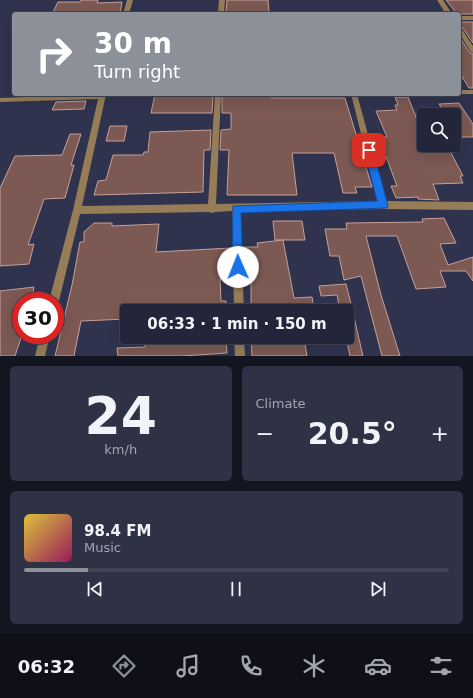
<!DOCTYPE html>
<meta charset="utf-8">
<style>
:root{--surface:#23263a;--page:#2f3245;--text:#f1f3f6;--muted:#a3a5af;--line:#404354;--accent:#8c9099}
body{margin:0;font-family:"DejaVu Sans",sans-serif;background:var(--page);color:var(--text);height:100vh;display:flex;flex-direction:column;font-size:15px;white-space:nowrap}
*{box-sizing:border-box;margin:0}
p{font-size:13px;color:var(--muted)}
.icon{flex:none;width:22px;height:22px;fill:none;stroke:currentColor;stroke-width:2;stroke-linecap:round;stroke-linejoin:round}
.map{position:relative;height:356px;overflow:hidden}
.details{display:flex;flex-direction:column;gap:10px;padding:10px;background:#131520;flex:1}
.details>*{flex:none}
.guide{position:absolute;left:12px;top:12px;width:449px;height:84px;border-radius:4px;box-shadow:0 4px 16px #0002,0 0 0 1px var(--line);background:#8c9099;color:#fff;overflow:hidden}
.buttons{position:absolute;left:417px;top:108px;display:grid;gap:8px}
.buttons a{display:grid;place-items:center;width:44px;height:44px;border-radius:4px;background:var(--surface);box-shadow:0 4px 16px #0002,0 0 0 1px var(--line);font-size:20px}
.speed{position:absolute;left:12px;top:292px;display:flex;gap:8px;font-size:20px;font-weight:700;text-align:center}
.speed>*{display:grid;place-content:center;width:52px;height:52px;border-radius:50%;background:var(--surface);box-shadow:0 4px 16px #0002,0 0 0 1px var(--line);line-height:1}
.speed .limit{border:6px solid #d22;background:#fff;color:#111}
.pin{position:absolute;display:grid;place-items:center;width:34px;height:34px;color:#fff;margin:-17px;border-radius:8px;box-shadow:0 2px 6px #0006}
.me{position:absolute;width:44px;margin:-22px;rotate:359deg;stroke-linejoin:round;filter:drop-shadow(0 0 3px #0008)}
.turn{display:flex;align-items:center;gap:14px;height:84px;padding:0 16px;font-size:18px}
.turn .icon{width:52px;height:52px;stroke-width:2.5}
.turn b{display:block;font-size:28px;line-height:34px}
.big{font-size:30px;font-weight:800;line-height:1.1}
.details .tile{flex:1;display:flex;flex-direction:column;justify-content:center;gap:6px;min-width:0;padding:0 14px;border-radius:6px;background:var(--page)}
.details .dial{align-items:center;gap:0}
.dial b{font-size:52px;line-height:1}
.song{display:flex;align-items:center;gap:12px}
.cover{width:48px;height:48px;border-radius:6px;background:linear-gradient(135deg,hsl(50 70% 55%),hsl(330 70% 35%))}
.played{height:4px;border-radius:2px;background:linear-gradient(90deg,var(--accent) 15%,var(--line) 15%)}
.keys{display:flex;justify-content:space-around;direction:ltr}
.heat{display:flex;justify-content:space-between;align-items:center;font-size:22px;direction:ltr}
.details .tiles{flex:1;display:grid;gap:10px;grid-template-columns:1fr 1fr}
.tile:last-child{grid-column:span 2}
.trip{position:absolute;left:120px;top:304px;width:234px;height:40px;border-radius:4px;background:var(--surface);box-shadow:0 4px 16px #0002,0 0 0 1px var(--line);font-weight:800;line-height:40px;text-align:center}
.menu{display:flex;height:64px;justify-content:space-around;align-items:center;background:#0e0f17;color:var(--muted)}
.menu .icon{width:28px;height:28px}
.menu .current{color:var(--accent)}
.menu b{font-size:18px;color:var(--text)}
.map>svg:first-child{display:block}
.building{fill:#7c5953;stroke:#c7a099}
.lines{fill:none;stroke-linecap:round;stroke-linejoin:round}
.minor{fill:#967d57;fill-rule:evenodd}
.route{fill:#1a73e8;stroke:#114b97}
</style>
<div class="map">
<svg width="473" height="356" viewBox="0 0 473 356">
<rect width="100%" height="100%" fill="#2f334e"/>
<g class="building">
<path d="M81,0H98L97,3L122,2L120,14H52L58,2H80Z"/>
<path d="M227,0H268L269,11L264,12V14H229L226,13Z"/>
<path d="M446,0H473V14H457Z"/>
<path d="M459,22H473V43L462,27L459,26Z"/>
<path d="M459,36L470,53L473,54V88H469L461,75H459Z"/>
<path d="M155,94H207V96H213L212,113H151Z"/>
<path d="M222,96H271L272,98H345L372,187H355L357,193H343L334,153H292L297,195H227L229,150H220L221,130L231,129V113H222Z"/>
<path d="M395,97H408L424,137V145H447L463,176H460L463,183L433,184L439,200L418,199V197L396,198L391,186H397L383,148L376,149L371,137H387L376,111L397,110L395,105H398Z"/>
<path d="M86,101L84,109L52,110L56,102Z"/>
<path d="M459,103L473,124V137H454V115H446L439,104Z"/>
<path d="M110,126H127L124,141H106Z"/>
<path d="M211,130L210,150H204L203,192L94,195L98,181L106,180L113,155H143L144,152H148L150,132Z"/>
<path d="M70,134H81L71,165H74L65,198L44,199L28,245L34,244L29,264L0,266V188L15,156L62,155Z"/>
<path d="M444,218L456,243L440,244L448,265L473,257V281L466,271H440L446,287L416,289L397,236H366L381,295L400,356H382L361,276L344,280L339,256H330L325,229H347L346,223L423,222L422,219Z"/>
<path d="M273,221H302L305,240H275Z"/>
<path d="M94,223H112V226L159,224L156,252L231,248L232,277L220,279L221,301H226V311H127V319L81,321L74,356H55L72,285L80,242H84V232Z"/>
<path d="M283,240L294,298L312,297L314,308L299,309V311H251V259L243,258V247H258L257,243Z"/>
<path d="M346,284L351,304L363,356H350L346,337L347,311H340L337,295L321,296L319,286Z"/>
<path d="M34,287L31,301H21V338L15,356H0V291Z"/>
<path d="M146,337H226L227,353L182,356H118L117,348L145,347Z"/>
<path d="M251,337L304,338L307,356H252Z"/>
</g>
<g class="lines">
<g class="minor">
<path d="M127,0H133L129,14H123Z"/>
<path d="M219,0H225L224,14H218Z"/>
<path d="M437,0H443L452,14H446Z"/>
<rect x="459" y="16" width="14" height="4"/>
<path d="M459,27L461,28L473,46V53L471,52L459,33Z"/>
<path d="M459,90H473V94H458H459Z"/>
<path d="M106,94L82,206L208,204L215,94H221L216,204L378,201L351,94H357L386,201L473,202V210L383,209L240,211L244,311H234L232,211L215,212L212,213L209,212L80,214L59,301L58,305L55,306V301H49L73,210L98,99L0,102V98Z"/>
<path d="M40,335H50L45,356H35Z"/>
<path d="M234,337H244L245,356H235Z"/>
</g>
</g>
<path class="route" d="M369,146L373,150L388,205L387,208L241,213L243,267L242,271L238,273L234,271L232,267L233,206L377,201L364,150Z"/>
</svg>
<div class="buttons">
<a><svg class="icon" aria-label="search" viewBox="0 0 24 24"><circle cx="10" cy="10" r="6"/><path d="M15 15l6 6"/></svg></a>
</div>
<div class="speed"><div class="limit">30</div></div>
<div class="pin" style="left:369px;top:150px;background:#d93025"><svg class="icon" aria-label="arrive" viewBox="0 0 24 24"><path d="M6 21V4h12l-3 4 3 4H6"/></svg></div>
<svg class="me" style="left:238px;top:267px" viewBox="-20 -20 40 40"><circle r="19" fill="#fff"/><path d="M0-13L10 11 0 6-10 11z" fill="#1a73e8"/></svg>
<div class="trip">06:33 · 1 min · 150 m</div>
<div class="guide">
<div class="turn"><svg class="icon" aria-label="right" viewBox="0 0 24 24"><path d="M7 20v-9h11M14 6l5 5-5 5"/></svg><div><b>30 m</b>Turn right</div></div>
</div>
</div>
<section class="details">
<div class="tiles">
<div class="tile dial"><b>24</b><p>km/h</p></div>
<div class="tile"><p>Climate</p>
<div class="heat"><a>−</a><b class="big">20.5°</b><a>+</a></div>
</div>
<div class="tile">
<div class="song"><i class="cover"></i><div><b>98.4 FM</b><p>Music</p></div></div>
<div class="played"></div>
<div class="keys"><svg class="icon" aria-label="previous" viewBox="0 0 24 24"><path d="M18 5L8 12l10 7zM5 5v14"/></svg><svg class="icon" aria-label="pause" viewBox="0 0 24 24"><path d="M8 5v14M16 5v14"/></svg><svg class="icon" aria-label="next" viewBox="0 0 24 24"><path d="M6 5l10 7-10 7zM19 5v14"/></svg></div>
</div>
</div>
</section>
<nav class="menu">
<b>06:32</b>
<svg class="icon current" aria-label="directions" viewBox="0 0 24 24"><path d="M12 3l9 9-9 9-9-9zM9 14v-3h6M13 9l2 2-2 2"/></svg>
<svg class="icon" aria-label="music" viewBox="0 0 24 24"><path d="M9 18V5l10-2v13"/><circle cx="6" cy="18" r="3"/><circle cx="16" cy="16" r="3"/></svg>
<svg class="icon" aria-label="phone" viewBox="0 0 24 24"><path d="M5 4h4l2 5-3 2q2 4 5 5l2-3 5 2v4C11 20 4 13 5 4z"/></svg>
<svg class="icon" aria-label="climate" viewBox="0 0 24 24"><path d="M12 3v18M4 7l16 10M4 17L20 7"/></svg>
<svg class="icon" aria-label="car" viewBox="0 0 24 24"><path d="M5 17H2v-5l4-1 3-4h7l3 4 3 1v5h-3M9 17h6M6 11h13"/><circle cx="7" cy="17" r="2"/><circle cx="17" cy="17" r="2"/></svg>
<svg class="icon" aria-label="filters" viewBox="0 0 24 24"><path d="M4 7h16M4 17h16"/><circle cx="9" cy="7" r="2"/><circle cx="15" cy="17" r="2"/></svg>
</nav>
